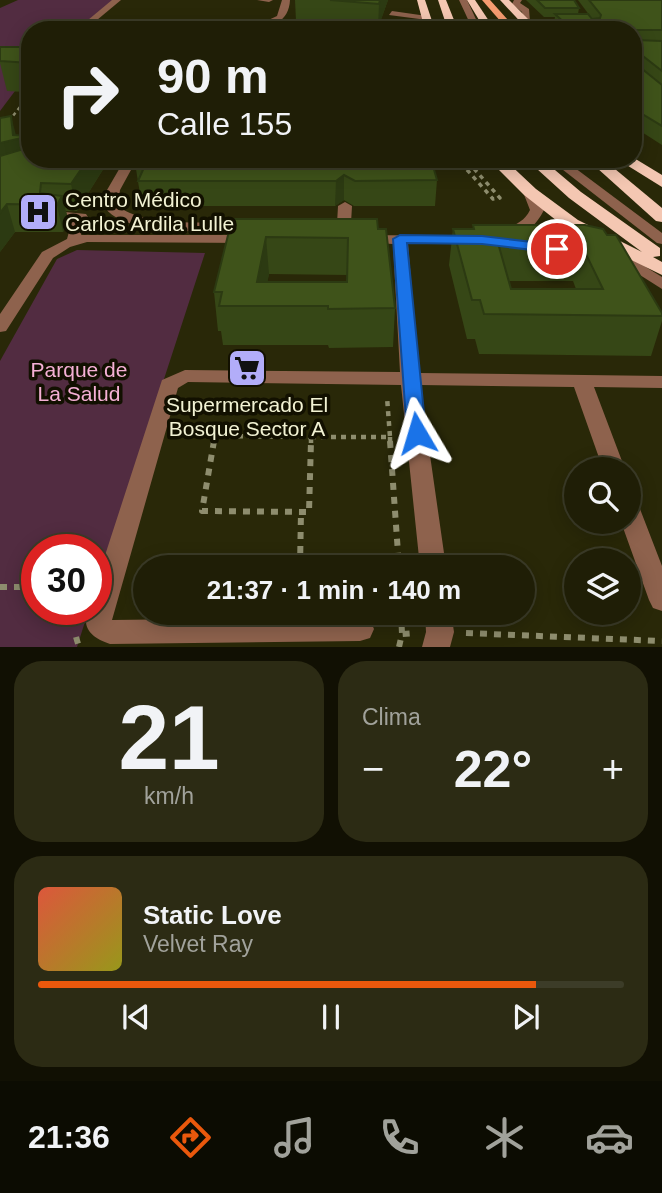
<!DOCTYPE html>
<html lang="es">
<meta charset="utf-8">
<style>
:root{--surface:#1f1e06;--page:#2c2b14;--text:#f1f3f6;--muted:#a1a29b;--line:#3c3c28;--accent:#ea580c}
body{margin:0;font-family:Helvetica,sans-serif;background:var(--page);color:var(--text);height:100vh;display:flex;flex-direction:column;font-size:26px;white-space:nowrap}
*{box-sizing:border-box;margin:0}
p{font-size:23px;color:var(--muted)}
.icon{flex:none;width:38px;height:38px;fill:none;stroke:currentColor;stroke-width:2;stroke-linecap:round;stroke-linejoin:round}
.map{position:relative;height:647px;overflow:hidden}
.side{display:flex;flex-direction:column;gap:14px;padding:14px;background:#111003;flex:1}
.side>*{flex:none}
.banner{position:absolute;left:21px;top:21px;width:621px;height:147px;border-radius:28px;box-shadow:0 4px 18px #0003,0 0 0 2px var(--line);background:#1f1e06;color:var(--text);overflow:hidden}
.buttons{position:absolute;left:564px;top:457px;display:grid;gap:14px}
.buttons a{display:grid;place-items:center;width:77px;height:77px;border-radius:50%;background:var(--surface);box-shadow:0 4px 18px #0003,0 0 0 2px var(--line);font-size:35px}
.speed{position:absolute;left:21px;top:534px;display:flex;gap:14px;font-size:35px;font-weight:700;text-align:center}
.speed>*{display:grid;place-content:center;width:91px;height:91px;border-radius:50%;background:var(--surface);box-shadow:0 4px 18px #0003,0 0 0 2px var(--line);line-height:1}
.speed .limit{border:10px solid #d22;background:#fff;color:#111}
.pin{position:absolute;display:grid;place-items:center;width:60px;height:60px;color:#fff;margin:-30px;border:4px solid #fff;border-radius:50%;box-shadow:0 2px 7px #0007}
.me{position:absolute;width:77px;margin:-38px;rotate:353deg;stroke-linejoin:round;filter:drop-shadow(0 0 5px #0008)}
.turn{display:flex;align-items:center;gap:24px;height:147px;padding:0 21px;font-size:32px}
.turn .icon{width:91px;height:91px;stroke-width:2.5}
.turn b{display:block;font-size:49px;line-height:60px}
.big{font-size:52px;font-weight:700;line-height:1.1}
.side .widget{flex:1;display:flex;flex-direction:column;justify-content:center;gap:10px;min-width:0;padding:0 24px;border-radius:28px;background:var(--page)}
.side .dial{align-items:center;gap:0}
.dial b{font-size:91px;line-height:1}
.song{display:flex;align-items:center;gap:21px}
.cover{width:84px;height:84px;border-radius:10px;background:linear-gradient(135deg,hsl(10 70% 55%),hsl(60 70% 35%))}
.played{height:7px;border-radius:4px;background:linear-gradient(90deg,var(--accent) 85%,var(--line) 85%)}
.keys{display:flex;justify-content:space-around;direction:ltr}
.heat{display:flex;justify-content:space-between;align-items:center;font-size:38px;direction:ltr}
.side .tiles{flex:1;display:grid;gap:14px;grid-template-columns:1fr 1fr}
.widget:last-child{grid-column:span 2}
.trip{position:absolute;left:133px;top:555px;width:402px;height:70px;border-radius:35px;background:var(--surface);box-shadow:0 4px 18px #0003,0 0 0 2px var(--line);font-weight:700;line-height:70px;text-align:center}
.tabs{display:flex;height:112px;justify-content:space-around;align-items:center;background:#0c0c02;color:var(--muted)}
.tabs .icon{width:49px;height:49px}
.tabs .selected{color:var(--accent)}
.tabs b{font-size:32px;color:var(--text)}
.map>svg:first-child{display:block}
.green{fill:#522c41}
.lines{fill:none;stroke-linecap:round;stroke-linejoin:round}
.path-far4{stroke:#8e8d6e;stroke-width:2;stroke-dasharray:2.5 2.5;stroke-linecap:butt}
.path-far3{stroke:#8e8d6e;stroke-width:2.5;stroke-dasharray:3.5 3.5;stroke-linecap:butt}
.path-far2{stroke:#8e8d6e;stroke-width:3.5;stroke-dasharray:4.5 4.5;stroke-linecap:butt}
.path-far1{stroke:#8e8d6e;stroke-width:4.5;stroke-dasharray:5 5;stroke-linecap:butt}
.path{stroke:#8e8d6e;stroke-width:6;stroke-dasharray:7 7;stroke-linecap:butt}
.minor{fill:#8e624d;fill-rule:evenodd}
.major{fill:#f69c70;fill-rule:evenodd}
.highway{fill:#f4c7b2;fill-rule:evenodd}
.wall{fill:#364716;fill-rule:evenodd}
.shaded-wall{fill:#2c3a12}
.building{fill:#3f531a;stroke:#2c3a12;stroke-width:2;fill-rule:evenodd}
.route{fill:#1a73e8;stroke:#114b97;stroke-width:2}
.labels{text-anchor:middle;stroke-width:7;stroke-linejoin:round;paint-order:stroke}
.poi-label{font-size:21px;fill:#f2f2d3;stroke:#121000;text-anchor:start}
.park-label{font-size:21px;fill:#f5b0d5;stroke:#121000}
</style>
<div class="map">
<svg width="662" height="647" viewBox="0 0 662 647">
<rect width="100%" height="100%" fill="#292808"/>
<g class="green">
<path d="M18,0H114L77,30H30V71L0,111V8Z"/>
<path d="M77,250L205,253L96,588V550H37V609H89L77,647H0V361L57,259Z"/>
</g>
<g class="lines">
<path class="path-far4" d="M291,26L326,30"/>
<g class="path-far3">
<path d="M9,121L30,94"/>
<path d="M458,159L463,165"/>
<path d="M466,159L471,165"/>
</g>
<path class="path-far2" d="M461,163L493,199L500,198L469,163"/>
<g class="path-far1">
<path d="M311,437H390L387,397"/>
<path d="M390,437V443"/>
<path d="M214,443L215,436L311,437"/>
<path d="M311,443V437"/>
</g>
<g class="path">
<path d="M214,441L202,511L309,512L311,441"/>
<path d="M390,441L399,567"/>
<path d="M300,567L301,512"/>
<path d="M0,587H37"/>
<path d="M68,609L72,622"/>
<path d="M401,612L402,634"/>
<path d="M466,633L662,641"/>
<path d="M76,637L79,647"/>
<path d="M399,647L402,634L415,633"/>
</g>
<g class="minor">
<path d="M112,0H121L85,30H76Z"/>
<path d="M257,0H273L269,2Z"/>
<path d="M282,0H290C289,24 267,30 247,30L277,16Z"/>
<path d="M459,0H467L481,30H473Z"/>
<path d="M514,0H522L520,3L529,9L530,22H524L522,12L512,4Z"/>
<path d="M392,11L427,16L431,18L427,20L389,15Z"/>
<path d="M544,20H578L582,22L578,24H541Z"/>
<path d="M125,159H137L120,190L118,206C146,229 219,221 254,222L261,226L254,230C216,230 130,239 105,208L107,190Z"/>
<path d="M549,159H563L662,233V244L657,243Z"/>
<path d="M530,188L537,192L544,210C536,226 520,242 501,238L499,235C509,225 523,225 530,210L523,192Z"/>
<path d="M345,202L352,206L351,223L359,231L357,234H347L337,224L338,206Z"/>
<path d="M54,211L86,214L88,217L81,235H251L258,239L251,243L87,242L70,247L53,258L6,331L0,332V314L42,252L67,239L72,221L49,218V212Z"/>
<path d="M363,235L475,236L482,240L475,244H408L419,373L662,376V388L594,387L625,469H603L574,387L420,385L446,567H420L401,385L188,382L178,388L112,620L360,617L370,620L374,629L370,638L360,641L110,644C92,638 81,629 88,609H96V583L162,380L185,370L400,372L393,244L358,242L356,239Z"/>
<path d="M615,248L662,277V289L610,256L607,253L610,250Z"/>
<path d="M628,500L636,503L640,509L662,566V611L653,608L649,600L621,522H628Z"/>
<path d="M425,612H451L454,632L450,647H422L426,632Z"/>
</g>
<path class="major" d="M482,0H490L517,30H508Z"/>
<g class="highway">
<path d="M417,0H425L435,30H425Z"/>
<path d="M438,0H446L458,30H448Z"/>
<path d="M467,0H475L495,30H485Z"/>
<path d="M500,0H509L539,30H528Z"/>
<path d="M634,158L662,175V187L617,159Z"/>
<path d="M488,159H504L536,189L578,220L642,252L569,198L526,159H542L581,192L660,248V256L653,257L662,262V275L566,228L524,195Z"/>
<path d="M587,159H603L662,208V222L656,221Z"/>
</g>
</g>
<g class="wall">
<path d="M295,0H388L378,28L296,21Z"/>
<path d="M526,0H574L579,8L578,14L590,16L578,0H662V145L634,127V30H556L553,27L555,17H544Z"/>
<path d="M0,47H30V126L28,125L21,92H24L7,91L0,63Z"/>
<path d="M16,135L30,159L109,160L77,211H66L69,223L63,232H15L0,252Z"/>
<path d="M137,159L437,180L435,206H354L344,200L335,206H142L135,163Z"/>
<path d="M232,219L378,229L395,308L393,347L329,348L328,345H223L221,331H218L214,292ZM269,274L347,275V282H267Z"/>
<path d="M473,225L607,235L662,313V321L651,356L479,354L475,339H467L449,265L453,229H473ZM509,281H573L576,289H511Z"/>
</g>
<g class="shaded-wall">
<path d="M380,0H388L378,28L379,4Z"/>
<path d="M11,116L17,139L30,136V159L0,170V143Z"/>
<path d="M88,159L109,160L77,211L71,184Z"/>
<path d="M344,175V200L335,206L336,181Z"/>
<path d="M62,196L69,223L63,232L57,205Z"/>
<path d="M7,204L15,232L0,252V213Z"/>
<path d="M266,237L269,274L263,306L257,282Z"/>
</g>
<g class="building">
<path d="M330,0H380L379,4Z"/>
<path d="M537,0H574L579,8H545Z"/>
<path d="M589,0H662V30H635L637,40L662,41V71L639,53H635L636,64L662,85V126L634,109V30H572L555,14H588L592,19L600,18L601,15Z"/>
<path d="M0,47H30V63L0,61Z"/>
<path d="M30,84V90L24,85Z"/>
<path d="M30,91V101L21,92Z"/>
<path d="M11,116L13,135L30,136L0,143V118Z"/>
<path d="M30,147V159H88L71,184L41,183L40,193L62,196L57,205L7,204L0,213V156Z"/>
<path d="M137,159H431L437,180L355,181L344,175L336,181H138L146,163H135Z"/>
<path d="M232,219H377L378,229H386L395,308L328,309V306H219L222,292H214ZM266,237L348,238L347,282H257Z"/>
<path d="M473,225H585L603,229L607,235H616L662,313V316L484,314L480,300H472L453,229H474ZM498,243L581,244L603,289H511Z"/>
</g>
<path class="route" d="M400,235L482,236L557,245L564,249L557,253L482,244L407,243L426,433L424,438H410L407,433L393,239Z"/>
<defs>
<symbol id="hospital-square" viewBox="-11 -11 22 22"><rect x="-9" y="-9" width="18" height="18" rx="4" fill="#b2adf9" stroke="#121000"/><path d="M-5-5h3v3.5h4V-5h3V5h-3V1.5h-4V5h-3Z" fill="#111"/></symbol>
<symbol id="supermarket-square" viewBox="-11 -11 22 22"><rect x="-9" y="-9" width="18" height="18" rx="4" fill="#b2adf9" stroke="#121000"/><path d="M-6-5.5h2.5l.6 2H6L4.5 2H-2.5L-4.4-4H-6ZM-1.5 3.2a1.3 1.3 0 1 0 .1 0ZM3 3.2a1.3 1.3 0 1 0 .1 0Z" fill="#111"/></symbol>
</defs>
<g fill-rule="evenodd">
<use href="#hospital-square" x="16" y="190" width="44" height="44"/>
<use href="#supermarket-square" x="225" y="346" width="44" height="44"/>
</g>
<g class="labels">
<g class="poi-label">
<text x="65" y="207">Centro Médico<tspan x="65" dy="24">Carlos Ardila Lulle</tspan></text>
<text x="247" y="412" text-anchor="middle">Supermercado El<tspan x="247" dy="24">Bosque Sector A</tspan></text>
</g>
<g class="park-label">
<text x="79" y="377">Parque de<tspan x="79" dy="24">La Salud</tspan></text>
</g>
</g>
</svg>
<div class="buttons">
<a><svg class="icon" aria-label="search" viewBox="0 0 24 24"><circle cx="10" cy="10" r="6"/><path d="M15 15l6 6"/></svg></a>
<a><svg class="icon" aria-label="layers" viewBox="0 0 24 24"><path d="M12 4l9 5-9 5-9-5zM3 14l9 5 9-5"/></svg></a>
</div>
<div class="speed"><div class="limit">30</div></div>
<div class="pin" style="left:557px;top:249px;background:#d93025"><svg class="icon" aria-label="arrive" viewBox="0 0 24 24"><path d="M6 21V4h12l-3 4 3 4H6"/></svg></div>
<svg class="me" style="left:417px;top:433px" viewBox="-20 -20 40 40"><path d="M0-17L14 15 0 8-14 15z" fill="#1a73e8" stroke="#fff" stroke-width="4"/></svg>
<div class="trip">21:37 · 1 min · 140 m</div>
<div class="banner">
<div class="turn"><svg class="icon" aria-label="right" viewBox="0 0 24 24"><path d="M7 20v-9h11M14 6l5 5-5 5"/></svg><div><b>90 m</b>Calle 155</div></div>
</div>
</div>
<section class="side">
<div class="tiles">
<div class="widget dial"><b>21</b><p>km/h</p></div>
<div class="widget"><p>Clima</p>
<div class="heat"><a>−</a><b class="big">22°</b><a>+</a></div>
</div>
<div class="widget">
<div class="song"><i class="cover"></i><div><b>Static Love</b><p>Velvet Ray</p></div></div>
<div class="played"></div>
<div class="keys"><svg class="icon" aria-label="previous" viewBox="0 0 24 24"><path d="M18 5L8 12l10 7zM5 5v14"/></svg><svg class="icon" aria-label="pause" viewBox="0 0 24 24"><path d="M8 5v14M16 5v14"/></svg><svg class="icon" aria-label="next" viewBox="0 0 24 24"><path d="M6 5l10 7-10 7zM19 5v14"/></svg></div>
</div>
</div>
</section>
<nav class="tabs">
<b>21:36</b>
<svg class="icon selected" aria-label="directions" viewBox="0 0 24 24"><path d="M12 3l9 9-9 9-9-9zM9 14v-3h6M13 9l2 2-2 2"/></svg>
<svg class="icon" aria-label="music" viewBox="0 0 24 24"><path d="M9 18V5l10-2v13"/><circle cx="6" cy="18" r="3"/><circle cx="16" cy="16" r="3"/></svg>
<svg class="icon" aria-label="phone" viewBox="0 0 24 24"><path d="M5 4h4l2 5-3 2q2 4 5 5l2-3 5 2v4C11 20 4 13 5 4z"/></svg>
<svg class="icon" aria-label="climate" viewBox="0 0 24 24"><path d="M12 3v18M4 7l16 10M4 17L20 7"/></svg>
<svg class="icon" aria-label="car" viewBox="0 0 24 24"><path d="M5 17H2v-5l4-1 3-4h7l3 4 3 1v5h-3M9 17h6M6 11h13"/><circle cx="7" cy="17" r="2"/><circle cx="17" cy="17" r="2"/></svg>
</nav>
